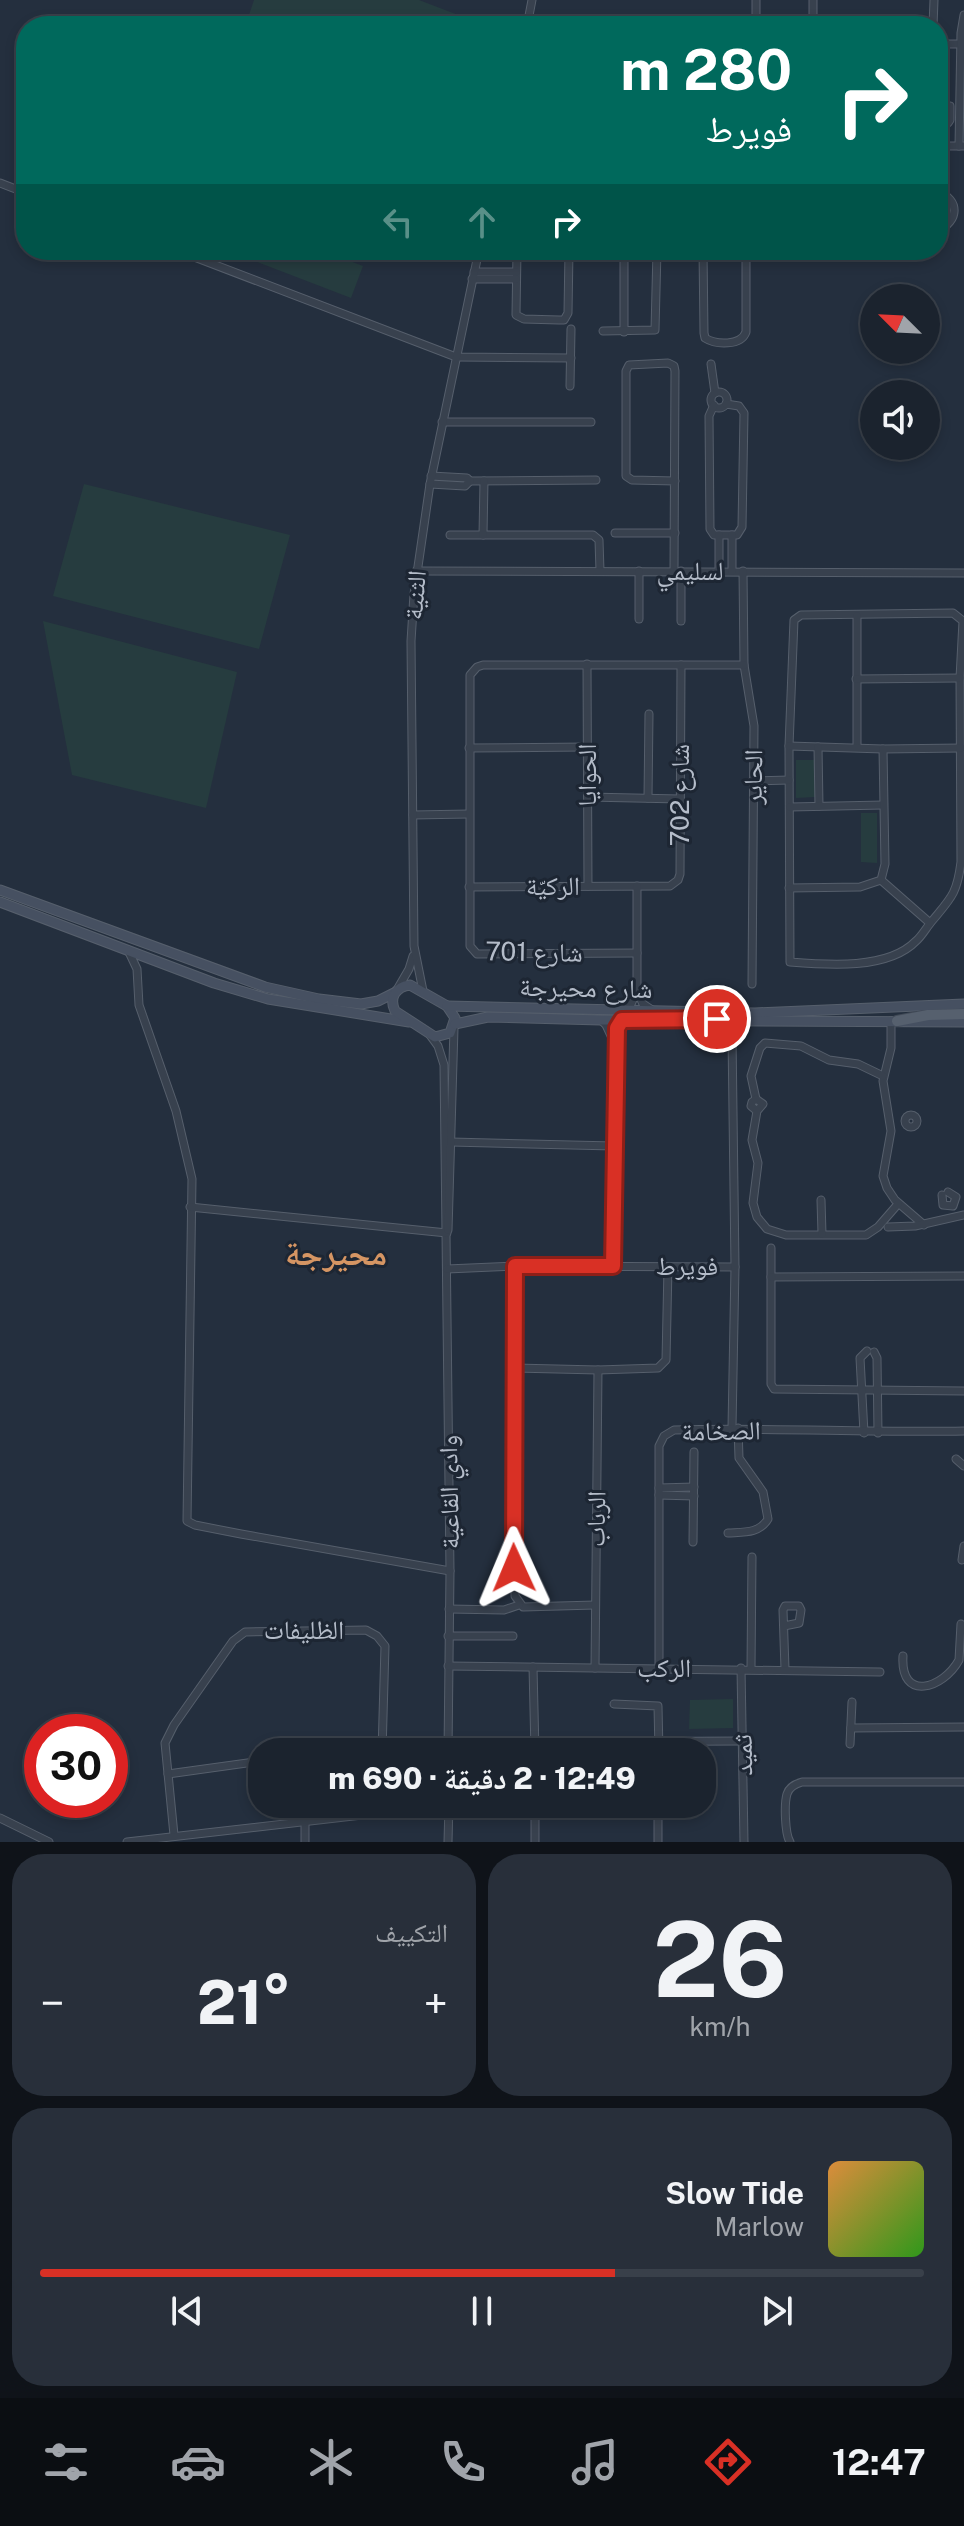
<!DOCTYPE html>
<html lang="ar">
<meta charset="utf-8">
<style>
:root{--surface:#1b232e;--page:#282f3a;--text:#f1f3f6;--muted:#a0a4aa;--line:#39404a;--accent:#d93025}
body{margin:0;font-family:"Public Sans","Noto Naskh Arabic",sans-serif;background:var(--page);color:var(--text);direction:rtl;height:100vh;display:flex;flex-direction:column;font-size:30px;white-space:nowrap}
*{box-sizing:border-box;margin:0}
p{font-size:26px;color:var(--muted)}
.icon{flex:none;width:44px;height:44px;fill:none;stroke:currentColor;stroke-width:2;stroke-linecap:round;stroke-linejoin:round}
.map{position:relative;height:1842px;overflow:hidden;direction:ltr}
.panel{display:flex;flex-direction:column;gap:12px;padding:12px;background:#0f1319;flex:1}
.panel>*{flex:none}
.hud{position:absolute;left:16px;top:16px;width:932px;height:244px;border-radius:32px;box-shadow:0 4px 12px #0003,0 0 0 2px var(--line);direction:rtl;background:#00695c;color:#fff;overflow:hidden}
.needle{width:52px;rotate:294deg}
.tools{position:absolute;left:860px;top:284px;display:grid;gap:16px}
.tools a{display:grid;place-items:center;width:80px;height:80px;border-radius:50%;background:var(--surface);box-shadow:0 4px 12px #0003,0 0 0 2px var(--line);font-size:40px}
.speed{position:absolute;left:24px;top:1714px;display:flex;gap:16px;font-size:40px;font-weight:700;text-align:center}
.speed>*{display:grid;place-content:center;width:104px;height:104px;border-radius:50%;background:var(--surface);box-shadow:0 4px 12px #0003,0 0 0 2px var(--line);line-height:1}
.speed .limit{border:12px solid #d22;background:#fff;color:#111}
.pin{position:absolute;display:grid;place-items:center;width:68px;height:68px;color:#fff;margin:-34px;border:4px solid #fff;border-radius:50%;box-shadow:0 2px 8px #0007}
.me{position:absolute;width:88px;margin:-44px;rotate:359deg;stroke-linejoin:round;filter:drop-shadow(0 0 6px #0008)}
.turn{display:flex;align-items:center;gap:28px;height:168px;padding:0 24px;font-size:36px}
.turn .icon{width:104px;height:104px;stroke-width:2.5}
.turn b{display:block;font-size:56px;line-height:68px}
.lanes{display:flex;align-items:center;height:76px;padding:0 24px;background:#0003;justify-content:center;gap:40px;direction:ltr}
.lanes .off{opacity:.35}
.big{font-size:60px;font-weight:800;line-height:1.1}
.panel .widget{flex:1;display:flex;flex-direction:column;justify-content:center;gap:12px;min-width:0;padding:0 28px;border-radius:32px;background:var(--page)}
.panel .dial{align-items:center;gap:0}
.dial b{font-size:104px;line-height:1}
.song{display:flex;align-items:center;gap:24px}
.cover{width:96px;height:96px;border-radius:12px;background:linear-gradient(135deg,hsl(30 70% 55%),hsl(110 70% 35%))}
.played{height:8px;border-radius:4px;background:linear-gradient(90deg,var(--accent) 65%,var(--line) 65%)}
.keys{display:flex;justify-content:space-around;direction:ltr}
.heat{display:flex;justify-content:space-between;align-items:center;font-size:44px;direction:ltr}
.panel .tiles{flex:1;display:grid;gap:12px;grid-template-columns:1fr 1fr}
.widget:last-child{grid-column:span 2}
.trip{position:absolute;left:248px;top:1738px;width:468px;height:80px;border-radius:32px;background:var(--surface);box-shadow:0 4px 12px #0003,0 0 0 2px var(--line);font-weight:800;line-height:80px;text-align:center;direction:rtl}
.tab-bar{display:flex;height:128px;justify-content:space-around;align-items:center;background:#0b0e12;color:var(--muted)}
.tab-bar .icon{width:56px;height:56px}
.tab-bar .current{color:var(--accent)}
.tab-bar b{font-size:36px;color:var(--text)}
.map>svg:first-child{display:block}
.green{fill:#263c3f}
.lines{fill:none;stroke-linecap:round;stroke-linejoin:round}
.street-casing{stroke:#565f6c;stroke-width:9}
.secondary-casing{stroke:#565f6c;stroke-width:11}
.primary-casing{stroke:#414a57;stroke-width:12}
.street{stroke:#38414e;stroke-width:7}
.secondary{stroke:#465061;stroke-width:9}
.primary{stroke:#56606e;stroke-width:10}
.route-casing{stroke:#8d1f18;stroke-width:20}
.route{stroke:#d93025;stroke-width:14}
.labels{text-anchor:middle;stroke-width:6;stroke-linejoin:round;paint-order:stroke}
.street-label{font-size:26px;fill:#b4bcc9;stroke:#1d2633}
.district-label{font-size:34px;font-weight:bold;fill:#d59563;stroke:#1d2633}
</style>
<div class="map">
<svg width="964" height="1842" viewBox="0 0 964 1842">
<rect width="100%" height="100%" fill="#242f3e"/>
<g class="green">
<path d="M254,0H419L466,18L464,26H278L249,15Z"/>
<path d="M226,250H321L363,266L351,298Z"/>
<path d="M84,484L290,535L259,649L53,596Z"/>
<path d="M43,621L237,672L206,808L72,775Z"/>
<path d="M796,760H816L815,797L796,798Z"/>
<path d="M861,813H877V863L861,862Z"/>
<path d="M733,1699V1728L689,1729L690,1700Z"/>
</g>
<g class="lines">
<defs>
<g id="street">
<path d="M756,0V26"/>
<path d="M527,26L532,0"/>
<path d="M813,26V0"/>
<path d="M933,26L934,0"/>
<path d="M938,44H964"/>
<path d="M938,105L950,106V120L948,123H938"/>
<path d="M938,146H964"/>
<path d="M959,146L961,33L964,15"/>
<path d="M0,183L26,193"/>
<path d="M938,192C960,199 959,222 938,230"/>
<path d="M176,250L456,357L571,358"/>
<path d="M624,250V332"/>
<path d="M703,250L704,333L705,338C716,345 741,346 746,332V250"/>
<path d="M517,251L516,315L524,319L559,320H564L568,313L569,251"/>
<path d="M474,272H516"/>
<path d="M472,279H516"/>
<path d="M603,331L655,330L657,250"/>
<path d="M711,364L715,393"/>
<path d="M570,386L571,329"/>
<circle cx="719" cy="400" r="8"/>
<path d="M714,405L709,416L710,529L714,535H737L742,527L744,413L739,406L726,404"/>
<path d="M442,422H591"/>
<path d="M470,481L596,480"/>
<path d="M430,484L465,486L470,481L467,478L431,476"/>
<path d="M615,533H675"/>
<path d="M450,535H593L599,540L600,571"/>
<path d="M483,535L484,481"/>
<path d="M719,535V571"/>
<path d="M416,571L964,573"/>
<path d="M639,571V619"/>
<path d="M674,571L675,371L674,366L668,363L629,365L626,371V476L632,480L675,481"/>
<path d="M732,571V535"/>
<path d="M743,571L744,665L754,726L752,984"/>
<path d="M953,613L963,621L960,678L961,862C957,894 951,898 932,921C926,928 922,936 916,941C888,970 827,965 790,962L789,746L794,620L801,615Z"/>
<path d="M857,616V747"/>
<path d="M681,621V571"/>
<path d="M587,664L588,886"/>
<path d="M856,679L960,678"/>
<path d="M789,746L883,749"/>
<path d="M818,747L819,806"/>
<path d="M469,748L587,747"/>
<path d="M752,781L789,780"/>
<path d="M588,797L680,799"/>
<path d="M648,798L649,714"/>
<path d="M790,807L883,805"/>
<path d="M413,815L469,814"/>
<path d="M881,880L930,923"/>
<path d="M469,887L670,886L678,880L680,874L681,665"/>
<path d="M789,888L860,887L881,880L885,864L883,749L961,748"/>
<path d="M128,950L137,969L139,1005L176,1111L192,1179L187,1521L195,1525L241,1534L450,1571"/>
<path d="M637,953L477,954L470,946V675L477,667L483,665H744"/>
<path d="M398,988L409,969L413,956"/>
<path d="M423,991L414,946L411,641L414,594L430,484L479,250"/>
<path d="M637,991L643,1004L652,1010"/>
<path d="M623,1010L631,1004L637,991V886"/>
<path d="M601,1020L606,1025L614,1042"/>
<path d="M891,1021V1048L883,1081L891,1131L883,1176L887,1188L895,1200L924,1225"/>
<path d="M430,1035L438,1046L444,1065L450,1571L448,1752"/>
<path d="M756,1099L751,1076L760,1048L765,1043L801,1046L829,1060L858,1064L883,1076"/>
<path d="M757,1111L751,1106L752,1102L756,1099L763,1104L757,1111L752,1140L758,1163L753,1203L757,1217L767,1229L786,1235H866L878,1227L898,1204"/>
<circle cx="911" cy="1121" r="6"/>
<path d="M451,1142L614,1146"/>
<path d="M942,1195L943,1205L953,1206L956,1197L948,1192"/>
<path d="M821,1200L822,1234"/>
<path d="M190,1207L447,1233"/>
<path d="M888,1227L915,1226L964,1215"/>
<path d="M448,1230L454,1028"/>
<path d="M771,1248V1384L774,1389L964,1391"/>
<path d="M515,1266V1596L523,1607L595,1605"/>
<path d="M613,1266L615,1044L617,1028L622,1020"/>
<path d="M447,1269L515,1266L735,1267"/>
<path d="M771,1277L964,1276"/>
<path d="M874,1352L877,1358L878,1433"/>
<path d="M515,1368L598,1370L658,1368L666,1360L668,1267"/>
<path d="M732,1428L735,1267L732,1035L739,1020"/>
<path d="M864,1433L860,1358L867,1351"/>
<path d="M956,1459L964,1466"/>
<path d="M659,1488L694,1487"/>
<path d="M659,1495L694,1496"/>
<path d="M728,1533C743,1532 759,1534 768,1519L763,1492L739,1458L738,1428"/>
<path d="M693,1542L694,1452"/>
<path d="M962,1560L964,1546"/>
<path d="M449,1609L504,1610L519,1605"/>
<path d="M784,1626L799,1623L801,1610L799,1606H785L783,1610L785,1669"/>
<path d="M448,1636H513"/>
<path d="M903,1656C900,1702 943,1689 959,1660L961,1624"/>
<path d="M448,1666L880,1672"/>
<path d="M533,1667L535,1752"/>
<path d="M595,1668L598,1370"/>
<path d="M659,1668V1446L664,1436L674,1430C770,1427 867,1433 964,1431"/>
<path d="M741,1668L744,1842"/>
<path d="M751,1668L752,1557"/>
<path d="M614,1704L658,1706L659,1752"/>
<path d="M851,1728L964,1727"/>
<path d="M535,1742L743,1741"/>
<path d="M850,1744L852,1702"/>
<path d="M343,1752L382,1747"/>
<path d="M168,1774L262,1761"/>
<path d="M593,1804L658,1808"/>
<path d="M0,1818L49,1842"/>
<path d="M305,1822V1842"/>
<path d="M174,1835L165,1743L174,1725L233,1641L245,1632L366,1630L377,1636L385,1646L382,1752"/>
<path d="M127,1842L449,1805"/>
<path d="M448,1842L449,1804"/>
<path d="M535,1842V1804"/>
<path d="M658,1842V1804"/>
<path d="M790,1842C785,1834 784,1804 787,1794C789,1787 795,1784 802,1782H964"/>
</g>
<g id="secondary">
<path d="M0,890L265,987L319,999L361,1004L378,1001L394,993"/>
<path d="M0,902L214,983L268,999L409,1022"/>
<path d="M410,985L447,1006L455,1018L450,1033L435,1037L395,1011C389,998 395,987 410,985Z"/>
<path d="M447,1006L755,1013L964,1004"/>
<path d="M455,1024L488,1017L601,1020L964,1022"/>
</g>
<path id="primary" d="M897,1021L928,1015L964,1014"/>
</defs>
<use href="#street" class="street-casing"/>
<use href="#secondary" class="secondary-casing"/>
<use href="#primary" class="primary-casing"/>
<use href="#street" class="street"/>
<use href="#secondary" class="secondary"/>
<use href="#primary" class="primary"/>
</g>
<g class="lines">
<defs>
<path id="route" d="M514,1568L515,1266H613L617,1028L622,1020L717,1019"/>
</defs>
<use href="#route" class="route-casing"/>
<use href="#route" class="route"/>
</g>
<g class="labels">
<g class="street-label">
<text x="690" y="580">لسليمي</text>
<text transform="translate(415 595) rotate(-85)" y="9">الثنية</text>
<text transform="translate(587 775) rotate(-90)" y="9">الحوايا</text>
<text transform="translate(753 777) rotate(-89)" y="9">الحاير</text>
<text transform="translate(680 795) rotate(-90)" y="9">شارع 702</text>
<text x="553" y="895">الركيّة</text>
<text transform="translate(534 952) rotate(1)" y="9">شارع 701</text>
<text transform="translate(586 988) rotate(1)" y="9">شارع محيرجة</text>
<text x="687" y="1275">فويرط</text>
<text transform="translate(721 1431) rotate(-1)" y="9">الصخامة</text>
<text transform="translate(449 1492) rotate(-91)" y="9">وادي القاعية</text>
<text transform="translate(596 1519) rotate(-89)" y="9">الرباب</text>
<text x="304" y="1639">الظليفات</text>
<text x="664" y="1677">الركب</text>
<text transform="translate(743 1755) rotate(-91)" y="9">ثميد</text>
</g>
<g class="district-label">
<text x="336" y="1265">محيرجة</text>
</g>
</g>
</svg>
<div class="tools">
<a><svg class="needle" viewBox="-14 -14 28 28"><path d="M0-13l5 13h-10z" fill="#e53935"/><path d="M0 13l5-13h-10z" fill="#a0a4aa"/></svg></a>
<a><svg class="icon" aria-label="sound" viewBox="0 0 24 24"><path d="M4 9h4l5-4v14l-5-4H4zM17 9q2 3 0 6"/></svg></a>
</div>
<div class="speed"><div class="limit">30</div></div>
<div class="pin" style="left:717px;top:1019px;background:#d93025"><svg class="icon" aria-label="arrive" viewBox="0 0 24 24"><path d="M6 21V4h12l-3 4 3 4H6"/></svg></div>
<svg class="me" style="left:514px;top:1568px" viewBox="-20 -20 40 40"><path d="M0-17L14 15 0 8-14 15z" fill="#d93025" stroke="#fff" stroke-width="4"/></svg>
<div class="trip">12:49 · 2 دقيقة · 690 m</div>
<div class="hud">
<div class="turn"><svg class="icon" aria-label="right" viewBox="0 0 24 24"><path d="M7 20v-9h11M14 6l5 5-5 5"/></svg><div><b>280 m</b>فويرط</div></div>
<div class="lanes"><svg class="icon off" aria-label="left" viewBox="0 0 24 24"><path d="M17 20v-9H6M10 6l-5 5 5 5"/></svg><svg class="icon off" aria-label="ahead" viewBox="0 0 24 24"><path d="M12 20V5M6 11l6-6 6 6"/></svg><svg class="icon" aria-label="right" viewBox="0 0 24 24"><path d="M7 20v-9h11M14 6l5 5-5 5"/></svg></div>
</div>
</div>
<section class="panel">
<div class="tiles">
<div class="widget dial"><b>26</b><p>km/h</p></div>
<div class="widget"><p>التكييف</p>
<div class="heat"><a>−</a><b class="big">21°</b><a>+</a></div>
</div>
<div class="widget">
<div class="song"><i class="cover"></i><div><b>Slow Tide</b><p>Marlow</p></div></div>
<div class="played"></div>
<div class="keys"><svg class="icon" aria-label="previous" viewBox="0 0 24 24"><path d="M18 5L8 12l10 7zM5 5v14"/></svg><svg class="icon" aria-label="pause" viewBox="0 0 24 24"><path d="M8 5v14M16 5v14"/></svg><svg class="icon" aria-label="next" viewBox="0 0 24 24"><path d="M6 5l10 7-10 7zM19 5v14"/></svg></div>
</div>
</div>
</section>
<nav class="tab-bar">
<b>12:47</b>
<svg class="icon current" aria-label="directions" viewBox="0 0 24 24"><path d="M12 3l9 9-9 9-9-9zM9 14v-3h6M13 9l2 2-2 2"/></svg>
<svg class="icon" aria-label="music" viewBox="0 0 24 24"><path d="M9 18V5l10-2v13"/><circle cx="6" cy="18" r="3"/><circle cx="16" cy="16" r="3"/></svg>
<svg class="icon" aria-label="phone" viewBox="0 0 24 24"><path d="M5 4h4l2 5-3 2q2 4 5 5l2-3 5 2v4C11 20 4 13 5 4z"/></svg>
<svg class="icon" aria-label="climate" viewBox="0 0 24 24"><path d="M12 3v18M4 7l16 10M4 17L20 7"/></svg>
<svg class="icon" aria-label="car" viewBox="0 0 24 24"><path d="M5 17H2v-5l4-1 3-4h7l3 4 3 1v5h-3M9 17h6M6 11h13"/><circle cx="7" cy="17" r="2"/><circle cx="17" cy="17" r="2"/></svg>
<svg class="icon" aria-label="filters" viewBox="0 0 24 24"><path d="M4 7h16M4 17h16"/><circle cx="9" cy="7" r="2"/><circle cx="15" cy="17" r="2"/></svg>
</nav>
